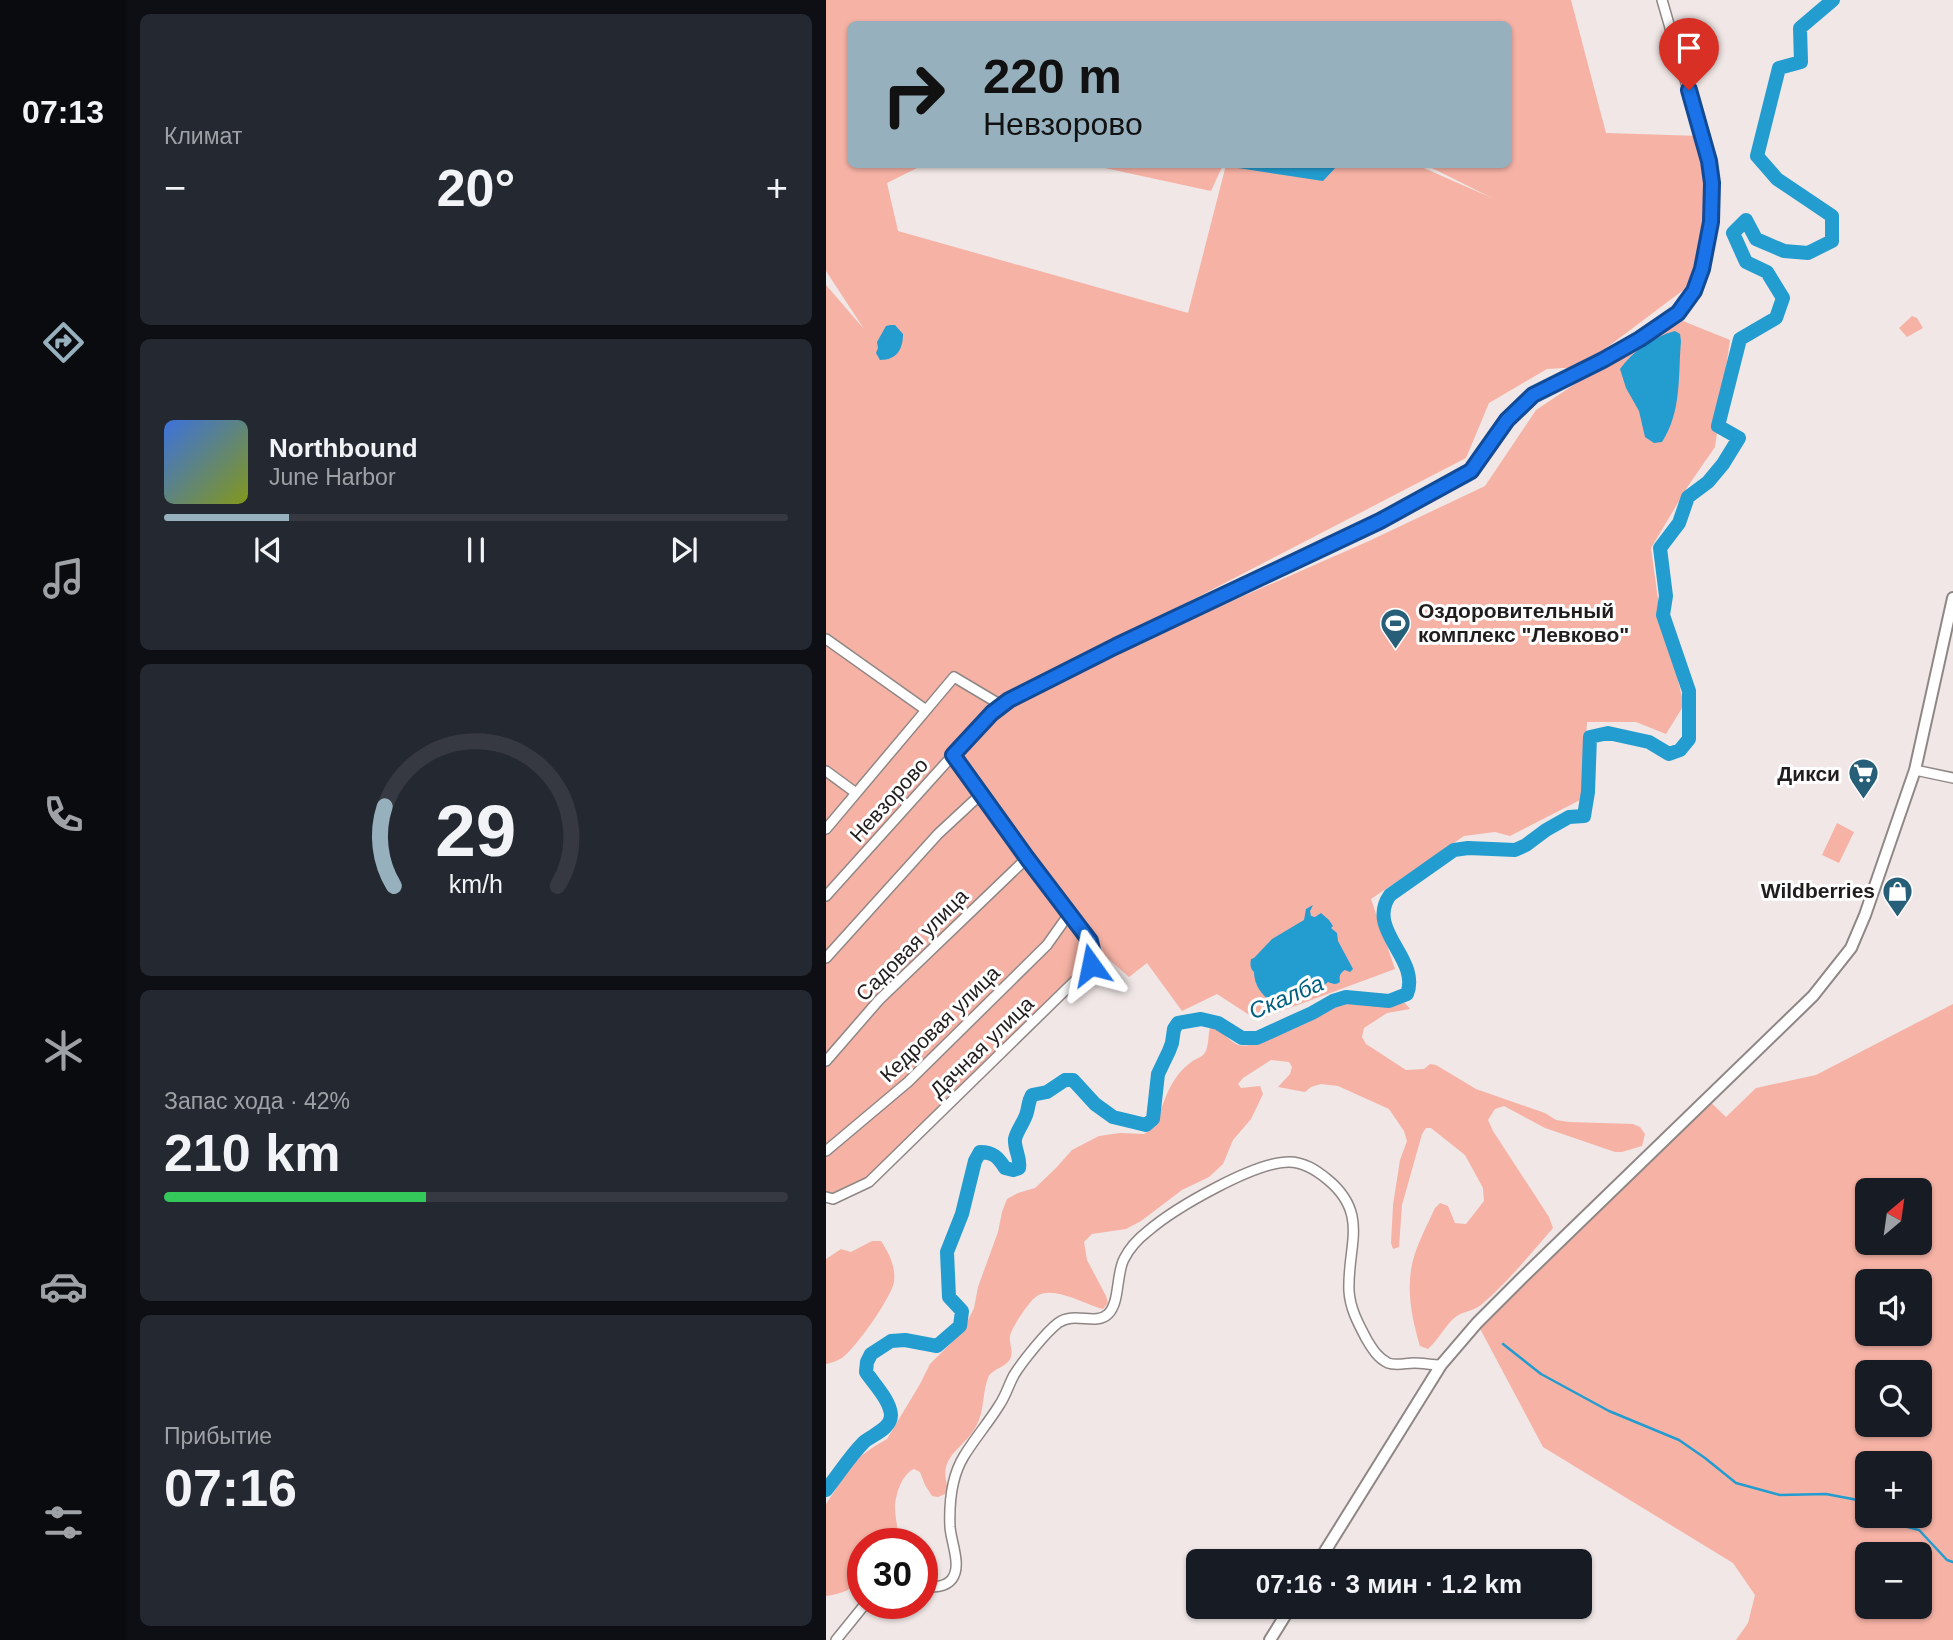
<!DOCTYPE html>
<html lang="ru">
<meta charset="utf-8">
<style>
:root{--surface:#171b24;--page:#242831;--text:#f1f3f6;--muted:#9ea1a6;--line:#363941;--accent:#96b0bd}
body{margin:0;font-family:Arial,sans-serif;background:var(--page);color:var(--text);height:100vh;display:flex;flex-direction:column;font-size:26px;white-space:nowrap}
*{box-sizing:border-box;margin:0}
p{font-size:23px;color:var(--muted)}
.icon{flex:none;width:38px;height:38px;fill:none;stroke:currentColor;stroke-width:2;stroke-linecap:round;stroke-linejoin:round}
.map{position:relative;flex:1;overflow:hidden}
.side{display:flex;flex-direction:column;gap:14px;padding:14px;background:#0d0f14;width:700px}
.side>*{flex:none}
.top-card{position:absolute;left:21px;top:21px;width:665px;height:147px;border-radius:10px;box-shadow:0 2px 5px #0004;background:#96b0bd;color:#111;overflow:hidden}
.needle{width:46px;rotate:29deg}
.fabs{position:absolute;left:1029px;top:1178px;display:grid;gap:14px}
.fabs a{display:grid;place-items:center;width:77px;height:77px;border-radius:10px;background:var(--surface);box-shadow:0 2px 5px #0004;font-size:35px}
.speed{position:absolute;left:21px;top:1528px;display:flex;gap:14px;font-size:35px;font-weight:700;text-align:center}
.speed>*{display:grid;place-content:center;width:91px;height:91px;border-radius:50%;background:var(--surface);box-shadow:0 2px 5px #0004;line-height:1}
.speed .limit{border:10px solid #d22;background:#fff;color:#111}
.pin{position:absolute;display:grid;place-items:center;width:60px;height:60px;color:#fff;margin:-72px -30px;border-radius:50% 50% 50% 0;rotate:-45deg;box-shadow:0 0 7px #0007}
.pin .icon{rotate:45deg}
.me{position:absolute;width:77px;margin:-38px;rotate:348deg;stroke-linejoin:round;filter:drop-shadow(0 0 5px #0008)}
.turn{display:flex;align-items:center;gap:24px;height:147px;padding:0 21px;font-size:32px}
.turn .icon{width:91px;height:91px;stroke-width:2.5}
.turn b{display:block;font-size:49px;line-height:60px}
.big{font-size:52px;font-weight:700;line-height:1.1}
.side .tile{flex:1;display:flex;flex-direction:column;justify-content:center;gap:10px;min-width:0;padding:0 24px;border-radius:10px;background:var(--page)}
.side .dial{align-items:center;gap:0}
.dial svg{height:182px;overflow:visible;fill:none;stroke:var(--line);stroke-width:7;stroke-linecap:round;text-anchor:middle}
.dial text{fill:var(--text);stroke:none}
.song{display:flex;align-items:center;gap:21px}
.cover{width:84px;height:84px;border-radius:10px;background:linear-gradient(135deg,hsl(220 70% 55%),hsl(70 70% 35%))}
.played{height:7px;border-radius:4px;background:linear-gradient(90deg,var(--accent) 20%,var(--line) 20%)}
.keys{display:flex;justify-content:space-around;direction:ltr}
.heat{display:flex;justify-content:space-between;align-items:center;font-size:38px;direction:ltr}
.charge{height:10px;border-radius:5px;background:linear-gradient(90deg,#34c759 42%,var(--line) 0)}
.trip{position:absolute;left:360px;top:1549px;width:406px;height:70px;border-radius:10px;background:var(--surface);box-shadow:0 2px 5px #0004;font-weight:700;line-height:70px;text-align:center}
main{display:flex;flex:1;min-height:0}
.menu{display:flex;flex-direction:column;width:126px;justify-content:space-around;align-items:center;background:#090b0e;color:var(--muted)}
.menu .icon{width:49px;height:49px}
.menu .selected{color:var(--accent)}
.menu b{font-size:32px;color:var(--text)}
.map>svg:first-child{display:block}
.green{fill:#f6b2a5;fill-rule:evenodd}
.water{fill:#239cd0}
.lines{fill:none;stroke-linecap:round;stroke-linejoin:round}
.stream{stroke:#239cd0;stroke-width:2.5}
.river{stroke:#239cd0;stroke-width:14}
.minor-casing{stroke:#8f8785;stroke-width:12}
.tertiary-casing{stroke:#8f8785;stroke-width:14}
.minor{stroke:#fff;stroke-width:9}
.tertiary{stroke:#fff;stroke-width:10}
.route-casing{stroke:#114b97;stroke-width:18}
.route{stroke:#1a73e8;stroke-width:12}
.labels{text-anchor:middle;stroke-width:6;stroke-linejoin:round;paint-order:stroke}
.poi-label{font-size:21px;font-weight:bold;fill:#201d1c;stroke:#fff;text-anchor:end}
.street-label{font-size:21px;fill:#201d1c;stroke:#fff}
.water-label{font-size:23px;font-style:italic;fill:#005e81;stroke:#fff}
</style>
<main>
<nav class="menu">
<b>07:13</b>
<svg class="icon selected" aria-label="directions" viewBox="0 0 24 24"><path d="M12 3l9 9-9 9-9-9zM9 14v-3h6M13 9l2 2-2 2"/></svg>
<svg class="icon" aria-label="music" viewBox="0 0 24 24"><path d="M9 18V5l10-2v13"/><circle cx="6" cy="18" r="3"/><circle cx="16" cy="16" r="3"/></svg>
<svg class="icon" aria-label="phone" viewBox="0 0 24 24"><path d="M5 4h4l2 5-3 2q2 4 5 5l2-3 5 2v4C11 20 4 13 5 4z"/></svg>
<svg class="icon" aria-label="climate" viewBox="0 0 24 24"><path d="M12 3v18M4 7l16 10M4 17L20 7"/></svg>
<svg class="icon" aria-label="car" viewBox="0 0 24 24"><path d="M5 17H2v-5l4-1 3-4h7l3 4 3 1v5h-3M9 17h6M6 11h13"/><circle cx="7" cy="17" r="2"/><circle cx="17" cy="17" r="2"/></svg>
<svg class="icon" aria-label="filters" viewBox="0 0 24 24"><path d="M4 7h16M4 17h16"/><circle cx="9" cy="7" r="2"/><circle cx="15" cy="17" r="2"/></svg>
</nav>
<section class="side">
<div class="tile"><p>Климат</p>
<div class="heat"><a>−</a><b class="big">20°</b><a>+</a></div>
</div>
<div class="tile">
<div class="song"><i class="cover"></i><div><b>Northbound</b><p>June Harbor</p></div></div>
<div class="played"></div>
<div class="keys"><svg class="icon" aria-label="previous" viewBox="0 0 24 24"><path d="M18 5L8 12l10 7zM5 5v14"/></svg><svg class="icon" aria-label="pause" viewBox="0 0 24 24"><path d="M8 5v14M16 5v14"/></svg><svg class="icon" aria-label="next" viewBox="0 0 24 24"><path d="M6 5l10 7-10 7zM19 5v14"/></svg></div>
</div>
<div class="tile dial"><svg viewBox="0 0 100 80">
<path d="M14 69A42 42 0 1 1 86 69"/>
<path d="M14 69A42 42 0 0 1 10 34" stroke="#96b0bd"/>
<text x="50" y="56" font-size="32" font-weight="700">29</text>
<text x="50" y="72" font-size="11">km/h</text>
</svg></div>
<div class="tile"><p>Запас хода · 42%</p><b class="big">210 km</b><div class="charge"></div></div>
<div class="tile"><p>Прибытие</p><b class="big">07:16</b></div>
</section>
<div class="map">
<svg width="1127" height="1640" viewBox="0 0 1127 1640">
<rect width="100%" height="100%" fill="#f0e7e6"/>
<g class="green">
<path d="M0,0H745L780,133L874,136L881,178V222L876,261L860,288L755,367L721,369L663,403L640,458L175,699L176,702L543,541L659,486L710,410L782,362L857,321L904,340L889,447L862,486L825,548L832,599L858,705L840,734L810,722H761L756,799L684,836L669,832L638,836L545,899L569,969L431,1020L391,994L356,1011L321,963L303,977L279,956L48,1180L0,1199V285L38,329L0,271ZM24,24H682V164L600,165L666,198L591,165H400L362,313L72,231L61,183L99,164H24Z"/>
<path d="M265,165L397,164V165L385,191Z"/>
<path d="M1086,316L1091,318L1097,328L1081,337L1073,328Z"/>
<path d="M1011,823L1028,832L1013,863L996,855Z"/>
<path d="M529,1002L543,1006L579,1003L584,1009L561,1013L538,1028L536,1037L540,1044L580,1070L598,1069L604,1064L610,1065L650,1089L719,1113L730,1120L743,1122L807,1124L814,1127L819,1134L816,1146L796,1152H789L719,1128L678,1106L669,1109L662,1120L667,1131L723,1217L727,1228C704,1254 682,1282 655,1305C646,1312 635,1311 627,1319C617,1329 612,1340 602,1349L594,1346C587,1323 581,1295 585,1270C588,1249 600,1228 609,1208L614,1203L622,1206L629,1223L640,1224L658,1201L657,1188L639,1155L605,1128H600L596,1134L576,1205L573,1247L567,1249L565,1243L567,1205L574,1160L581,1141L578,1131L563,1109L512,1086L495,1084L485,1087L479,1092L452,1087L464,1074L466,1067L463,1062L445,1060L417,1078L412,1084L415,1088L434,1086L437,1094L425,1119L407,1140L397,1164L383,1177L356,1190L315,1221L300,1229L266,1234L258,1242L261,1260L280,1296L282,1303L277,1309C260,1305 227,1285 211,1296C203,1301 186,1327 184,1336C183,1343 187,1350 185,1357C181,1368 166,1368 162,1378C157,1391 158,1407 153,1420C141,1450 110,1453 122,1488L119,1494L112,1497L106,1496L99,1485L94,1472L88,1469C76,1474 69,1495 69,1508C69,1517 72,1527 72,1536L57,1543L37,1544C37,1575 37,1591 0,1596V1504L29,1460L49,1446L61,1439L94,1384L104,1364L133,1335L141,1322L148,1308L152,1287L172,1232L176,1212L181,1199L192,1193L209,1188L230,1168L246,1150L273,1136L294,1133L318,1134L330,1126C337,1103 344,1078 364,1063C368,1059 375,1058 378,1054C383,1048 382,1035 384,1027L389,1026C395,1031 403,1040 410,1044C431,1054 490,1011 512,1004C517,1003 523,1003 529,1002Z"/>
<path d="M1127,1004V1640H910L922,1623L929,1595L907,1563L717,1447L651,1323L880,1098L900,1117L930,1088L990,1075ZM1041,1190H1094V1242H1041ZM1041,1281H1094V1334H1041ZM1041,1372H1094V1424H1041ZM1041,1463H1094V1516H1041ZM1041,1554H1094V1606H1041Z"/>
<path d="M46,1241H55C63,1253 70,1267 68,1282C65,1298 29,1349 16,1358C11,1361 5,1363 0,1364V1259L15,1249L25,1252Z"/>
</g>
<g class="water">
<path d="M400,165V164L512,165L497,181L399,166Z"/>
<path d="M64,325H69L77,334C77,349 71,360 54,360L50,353L52,348L51,342L60,326Z"/>
<path d="M849,331L854,334L855,341C852,376 856,411 836,442L828,443L819,437L813,411L800,388L794,369C807,351 827,337 849,331Z"/>
<path d="M487,905L484,911L485,916L489,917L495,913L503,920L507,926L505,928L511,933L512,941L527,969L524,972L519,970C514,973 513,976 514,982C510,985 507,984 502,982C494,989 485,991 474,994C468,996 460,1002 453,1005C439,1000 428,987 428,972C424,968 424,965 425,959L428,958L446,939L478,920L480,909Z"/>
</g>
<g class="lines">
<g class="stream">
<path d="M677,1344L715,1374L783,1411L853,1440L879,1458L910,1483L954,1495L1000,1494L1037,1501L1041,1504"/>
<path d="M1058,1516L1070,1524L1093,1530L1121,1560L1127,1562"/>
</g>
<path class="river" d="M0,1490C13,1474 23,1457 38,1442C46,1435 65,1429 65,1415C64,1400 48,1384 40,1372L41,1362L45,1354L65,1341L79,1340L111,1346L134,1326L136,1311L123,1297L121,1252L136,1214L149,1161L154,1152C167,1152 172,1157 179,1168L187,1170L193,1168C195,1158 188,1149 189,1139C191,1130 199,1121 201,1112C203,1105 202,1102 206,1095L221,1092L239,1080H247L269,1104L287,1117L320,1125L327,1119L332,1074L343,1051L346,1043L348,1029L352,1023L375,1019L392,1023L416,1038H431L486,1013L507,1001L520,997L563,1001L581,994C595,959 539,930 564,895L628,850L642,848L689,850L700,845L720,830L743,817L758,816L762,792L764,737L782,733L823,742L843,754L854,750L863,739V691L837,615L840,596L834,548L853,523L862,497L882,482L897,464L913,438L892,426L914,339L950,318L957,298L941,272L920,262L907,233L920,220L930,239L958,251L982,253L1006,241V216L951,179L931,156L953,68L975,62L974,28L1007,0"/>
<defs>
<g id="minor">
<path d="M0,639L100,710"/>
<path d="M1089,770L1127,778"/>
<path d="M0,771L30,793"/>
<path d="M0,829L128,677L175,705"/>
<path d="M0,896L127,755L175,705L290,646L554,521L627,481L645,471L681,420L707,395L777,360L814,339L852,313L868,291L876,269L885,222L886,183L881,155L836,0"/>
<path d="M0,958L112,834L154,795"/>
<path d="M0,1061L53,1000L201,858"/>
<path d="M0,1151L82,1082L221,945L243,914"/>
<path d="M0,1197L7,1199L43,1182L265,965L267,954L264,941L201,858L127,755"/>
<path d="M96,1587C106,1587 119,1588 126,1579C136,1566 125,1542 124,1527C123,1503 125,1477 138,1456C149,1438 163,1422 174,1404C180,1395 183,1384 188,1375C196,1362 220,1332 232,1323C248,1311 270,1326 282,1314C294,1303 290,1274 298,1259C303,1249 313,1238 322,1231C349,1208 428,1162 463,1162C478,1162 490,1170 501,1179C544,1214 521,1246 523,1291C524,1309 533,1325 541,1340C547,1350 552,1358 562,1363C570,1366 580,1363 588,1363C597,1363 606,1365 615,1365"/>
<path d="M10,1640L40,1603"/>
</g>
<g id="tertiary">
<path d="M493,1561L615,1365L651,1323L696,1278L987,996L1025,948L1039,915L1089,770L1127,598"/>
<path d="M444,1640L465,1606"/>
</g>
</defs>
<use href="#minor" class="minor-casing"/>
<use href="#tertiary" class="tertiary-casing"/>
<use href="#minor" class="minor"/>
<use href="#tertiary" class="tertiary"/>
</g>
<g class="lines">
<defs>
<path id="route" d="M265,965L267,954L264,941L201,858L127,755L166,713L183,700L290,646L554,521L645,471L681,420L707,395L777,360L814,339L852,313L868,291L876,269L885,222L886,183L883,161L863,90"/>
</defs>
<use href="#route" class="route-casing"/>
<use href="#route" class="route"/>
</g>
<defs>
<symbol id="stadium-pin" viewBox="-11 -11 22 30"><path d="M0 17L-7.5 6A9.5 9.5 0 1 1 7.5 6Z" fill="#275e78" stroke="#fff"/><path d="M0-5a6.5 5 0 1 0 0 10a6.5 5 0 1 0 0-10ZM-3.5-1.8h7v3.6h-7Z" fill="#fff"/></symbol>
<symbol id="supermarket-pin" viewBox="-11 -11 22 30"><path d="M0 17L-7.5 6A9.5 9.5 0 1 1 7.5 6Z" fill="#275e78" stroke="#fff"/><path d="M-6-5.5h2.5l.6 2H6L4.5 2H-2.5L-4.4-4H-6ZM-1.5 3.2a1.3 1.3 0 1 0 .1 0ZM3 3.2a1.3 1.3 0 1 0 .1 0Z" fill="#fff"/></symbol>
<symbol id="shop-pin" viewBox="-11 -11 22 30"><path d="M0 17L-7.5 6A9.5 9.5 0 1 1 7.5 6Z" fill="#275e78" stroke="#fff"/><path d="M-5-2.5h2.3a2.7 3.5 0 0 1 5.4 0H5L5.5 6h-11ZM-1.5-2.5h3a1.5 2.3 0 0 0-3 0Z" fill="#fff"/></symbol>
</defs>
<g fill-rule="evenodd">
<use href="#stadium-pin" x="552" y="606" width="35" height="47"/>
<use href="#supermarket-pin" x="1020" y="756" width="35" height="47"/>
<use href="#shop-pin" x="1054" y="874" width="35" height="47"/>
</g>
<g class="labels">
<g class="poi-label">
<text x="592" y="618" text-anchor="start">Оздоровительный<tspan x="592" dy="24">комплекс "Левково"</tspan></text>
<text x="1014" y="781">Дикси</text>
<text x="1049" y="898">Wildberries</text>
</g>
<g class="street-label">
<text transform="translate(63 800) rotate(-48)" y="7">Невзорово</text>
<text transform="translate(86 945) rotate(-45)" y="7">Садовая улица</text>
<text transform="translate(114 1024) rotate(-44)" y="7">Кедровая улица</text>
<text transform="translate(156 1047) rotate(-44)" y="7">Дачная улица</text>
</g>
<g class="water-label">
<text transform="translate(460 997) rotate(-23)" y="8">Скалба</text>
</g>
</g>
</svg>
<div class="fabs">
<a><svg class="needle" viewBox="-14 -14 28 28"><path d="M0-13l5 13h-10z" fill="#e53935"/><path d="M0 13l5-13h-10z" fill="#9ea1a6"/></svg></a>
<a><svg class="icon" aria-label="sound" viewBox="0 0 24 24"><path d="M4 9h4l5-4v14l-5-4H4zM17 9q2 3 0 6"/></svg></a>
<a><svg class="icon" aria-label="search" viewBox="0 0 24 24"><circle cx="10" cy="10" r="6"/><path d="M15 15l6 6"/></svg></a>
<a>+</a>
<a>−</a>
</div>
<div class="speed"><div class="limit">30</div></div>
<div class="pin" style="left:863px;top:90px;background:#d93025"><svg class="icon" aria-label="arrive" viewBox="0 0 24 24"><path d="M6 21V4h12l-3 4 3 4H6"/></svg></div>
<svg class="me" style="left:265px;top:965px" viewBox="-20 -20 40 40"><path d="M0-17L14 15 0 8-14 15z" fill="#1a73e8" stroke="#fff" stroke-width="4"/></svg>
<div class="trip">07:16 · 3 мин · 1.2 km</div>
<div class="top-card">
<div class="turn"><svg class="icon" aria-label="right" viewBox="0 0 24 24"><path d="M7 20v-9h11M14 6l5 5-5 5"/></svg><div><b>220 m</b>Невзорово</div></div>
</div>
</div>
</main>
